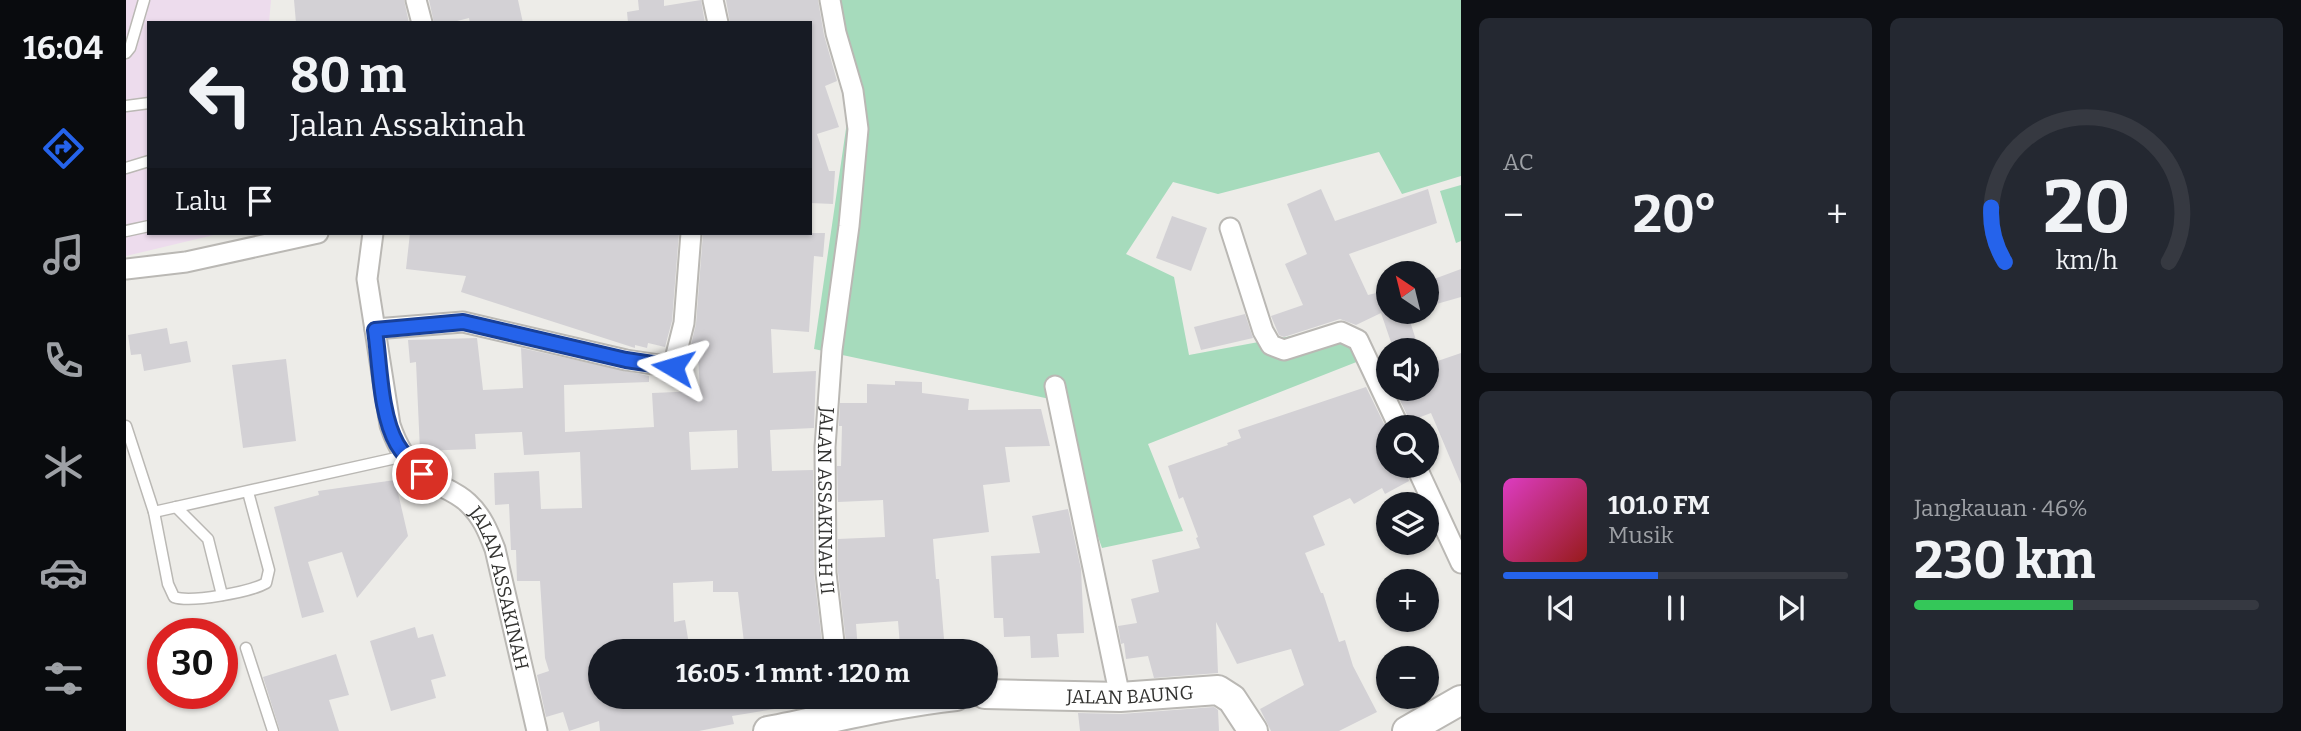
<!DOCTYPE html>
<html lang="id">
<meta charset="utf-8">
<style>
:root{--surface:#171b24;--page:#242831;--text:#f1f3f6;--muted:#9ea1a6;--line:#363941;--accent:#2563eb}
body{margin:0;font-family:Bitter,serif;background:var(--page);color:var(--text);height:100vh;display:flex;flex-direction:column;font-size:26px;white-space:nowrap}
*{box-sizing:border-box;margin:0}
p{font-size:23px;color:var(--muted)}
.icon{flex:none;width:38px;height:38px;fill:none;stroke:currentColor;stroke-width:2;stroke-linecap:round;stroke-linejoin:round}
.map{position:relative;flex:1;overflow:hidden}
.side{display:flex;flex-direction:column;gap:18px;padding:18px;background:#0d0f14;width:840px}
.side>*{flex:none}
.guide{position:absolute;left:21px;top:21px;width:665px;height:214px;border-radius:0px;box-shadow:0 2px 5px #0004;background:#171b24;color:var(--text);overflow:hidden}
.needle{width:46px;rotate:325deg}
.tools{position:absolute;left:1250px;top:261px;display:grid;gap:14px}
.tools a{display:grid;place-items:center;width:63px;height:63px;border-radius:50%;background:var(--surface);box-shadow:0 2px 5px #0004;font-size:35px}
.speed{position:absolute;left:21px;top:618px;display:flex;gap:14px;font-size:35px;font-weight:700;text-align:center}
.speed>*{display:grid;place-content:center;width:91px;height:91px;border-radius:50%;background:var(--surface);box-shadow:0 2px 5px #0004;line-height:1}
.speed .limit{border:10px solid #d22;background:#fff;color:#111}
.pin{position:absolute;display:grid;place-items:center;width:60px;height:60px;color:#fff;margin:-30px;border:4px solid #fff;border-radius:50%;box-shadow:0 2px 7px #0007}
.me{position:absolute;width:77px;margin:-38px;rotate:277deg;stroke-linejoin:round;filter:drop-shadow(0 0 5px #0008)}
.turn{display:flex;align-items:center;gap:24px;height:147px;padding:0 28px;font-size:32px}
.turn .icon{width:91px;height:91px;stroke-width:2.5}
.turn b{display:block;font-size:49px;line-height:60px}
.then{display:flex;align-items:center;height:66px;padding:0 28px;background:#0003;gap:14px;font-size:26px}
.big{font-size:52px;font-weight:700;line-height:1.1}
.side .widget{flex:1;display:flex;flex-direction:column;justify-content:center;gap:10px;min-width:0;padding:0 24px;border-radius:10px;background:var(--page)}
.side .dial{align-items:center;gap:0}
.dial svg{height:182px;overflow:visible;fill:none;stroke:var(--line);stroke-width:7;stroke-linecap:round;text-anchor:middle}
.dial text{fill:var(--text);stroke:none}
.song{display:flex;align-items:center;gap:21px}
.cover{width:84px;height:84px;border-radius:10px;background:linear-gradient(135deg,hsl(310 70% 55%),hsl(0 70% 35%))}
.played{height:7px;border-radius:4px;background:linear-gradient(90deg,var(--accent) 45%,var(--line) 45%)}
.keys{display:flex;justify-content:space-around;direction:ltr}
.heat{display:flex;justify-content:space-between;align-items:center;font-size:38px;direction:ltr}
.charge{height:10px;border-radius:5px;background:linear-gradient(90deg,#34c759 46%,var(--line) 0)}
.side .tiles{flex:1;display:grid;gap:18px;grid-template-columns:repeat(2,1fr)}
.trip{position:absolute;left:462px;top:639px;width:410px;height:70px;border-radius:35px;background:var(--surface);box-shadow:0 2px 5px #0004;font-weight:700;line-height:70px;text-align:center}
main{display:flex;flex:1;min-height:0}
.tab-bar{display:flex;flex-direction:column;width:126px;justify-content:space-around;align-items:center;background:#090b0e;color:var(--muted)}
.tab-bar .icon{width:49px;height:49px}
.tab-bar .current{color:var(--accent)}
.tab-bar b{font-size:32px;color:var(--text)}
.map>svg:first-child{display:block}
.commercial{fill:#eddced}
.green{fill:#a6dbbc}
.building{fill:#d3d1d5;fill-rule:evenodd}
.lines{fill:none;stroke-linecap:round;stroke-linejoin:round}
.lane-casing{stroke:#bab8b4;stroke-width:13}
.street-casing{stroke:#bab8b4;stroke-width:23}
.secondary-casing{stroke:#bab8b4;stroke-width:32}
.lane{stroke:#fff;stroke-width:10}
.street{stroke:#fff;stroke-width:19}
.secondary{stroke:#fff;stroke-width:28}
.route-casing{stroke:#184099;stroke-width:18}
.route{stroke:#2563eb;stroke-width:12}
.labels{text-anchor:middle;stroke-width:7;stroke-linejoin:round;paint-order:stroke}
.street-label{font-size:19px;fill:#333331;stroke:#fbf9f5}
</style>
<main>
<nav class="tab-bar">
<b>16:04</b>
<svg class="icon current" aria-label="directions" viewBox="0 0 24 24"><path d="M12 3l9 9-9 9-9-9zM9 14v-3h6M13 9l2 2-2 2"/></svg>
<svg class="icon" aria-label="music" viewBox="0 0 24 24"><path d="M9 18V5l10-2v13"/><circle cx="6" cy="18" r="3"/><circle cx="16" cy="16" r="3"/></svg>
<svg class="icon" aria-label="phone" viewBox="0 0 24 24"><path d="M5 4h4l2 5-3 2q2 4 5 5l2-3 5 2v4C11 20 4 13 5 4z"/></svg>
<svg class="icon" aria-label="climate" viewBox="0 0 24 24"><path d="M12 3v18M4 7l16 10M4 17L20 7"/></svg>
<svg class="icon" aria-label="car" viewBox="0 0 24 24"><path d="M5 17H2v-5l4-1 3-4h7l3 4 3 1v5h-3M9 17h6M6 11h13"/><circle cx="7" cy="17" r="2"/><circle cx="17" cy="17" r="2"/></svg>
<svg class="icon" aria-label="filters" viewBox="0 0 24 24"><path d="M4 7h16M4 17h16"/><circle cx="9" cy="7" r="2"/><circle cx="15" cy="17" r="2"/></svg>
</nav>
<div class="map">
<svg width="1335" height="731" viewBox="0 0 1335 731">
<rect width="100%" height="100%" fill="#edece8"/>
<path class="commercial" d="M0,0H145L143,23H23V233H96L0,256Z"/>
<g class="green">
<path d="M697,0H1335V176L1276,194L1253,152L1092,194L1047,182L1000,254L1048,277L1063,355L1214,327L1233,361L1022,444L1057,531L976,548L924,399L688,349L723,108Z"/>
<path d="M1335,185V241L1330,243L1314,191Z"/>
</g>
<g class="building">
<path d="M168,0H278L283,23H170Z"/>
<path d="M303,0H392L397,23H344L343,18L323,23H308Z"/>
<path d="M512,0H538V6L575,0L579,23H502L501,12L513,10Z"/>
<path d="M600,0H692L698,35L711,81L699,86L713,127L691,134L703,171H709L707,204L684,203V23H604Z"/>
<path d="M1195,189L1209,221L1302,189L1311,223L1223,254L1242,295L1262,290V310L1258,312H1281L1290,340L1267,348L1255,313L1230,325L1214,319L1158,337L1153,335L1145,316L1177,305L1159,264L1181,254L1161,204Z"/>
<path d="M1046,216L1081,228L1065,271L1030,258Z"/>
<path d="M284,233H553L546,321L539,347L522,343L521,348L509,345V348L335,292L340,276L280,269Z"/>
<path d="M577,233H699L697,257L688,256L683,332L645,329L647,373L690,371L688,428L644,430L646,471L687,470L688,573L697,651H619L612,592H587V581L547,583L548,622L559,620L564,651H474V696H660L661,707L606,716L608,724L573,731H474L473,721L443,731L437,712L420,717L411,675L423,671L419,658L414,581H391L390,550H385L383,504L369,505L368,473L413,471L415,509L456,508L454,452L398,455L396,432L349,434L350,449L294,451L290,362L284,363L282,340L351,338L357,390L397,388L395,348L523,376V382L438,385L439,432L528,427L526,393L574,391L572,355L563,353L570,324ZM611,430L612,468L565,470L563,432Z"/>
<path d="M1335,269V297L1300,307V282Z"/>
<path d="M1119,314L1127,338L1075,350L1068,327Z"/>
<path d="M41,328L44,344L61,341L65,362L18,371L15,354L5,355L2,335Z"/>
<path d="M1335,353V484L1305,413L1284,421L1268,388H1300V365Z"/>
<path d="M160,359L170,441L117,448L106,365Z"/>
<path d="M769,381L796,382V393L843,399L842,410L915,409L924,446L879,447L884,482L857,485L863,532L807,539L810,579H813L819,651H794L793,644L774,646L772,621L730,624L732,651H721L712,572V539L759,537L757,500L712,502L711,466H715L716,426H713L714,403H741V384L769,385Z"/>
<path d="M1240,387L1262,432V466H1278L1283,481L1259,494L1256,488L1228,504L1224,498L1187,516L1199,545L1179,553L1195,593H1197L1213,642L1219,640L1227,666L1251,712L1213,731H1145L1134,709L1178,685L1165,649L1111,664L1090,622L1092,673L1028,678L1022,656L1000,659L998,643L995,644L992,626L1011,623L1005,599L1033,592L1026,560L1074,548L1070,538L1072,537L1057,497L1053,499L1042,466L1102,445L1101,443L1115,438L1112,430Z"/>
<path d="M269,480L282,536L231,598L216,552L182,562L198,612L176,618L148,507L193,495L192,491Z"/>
<path d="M942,509L955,569L958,633L931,634L933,657L905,658L904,636L878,637L877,618H868L865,556L914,553L906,516Z"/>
<path d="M289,627L292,638L307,634L320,676L305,680L310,698L265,711L244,641Z"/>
<path d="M210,654L223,695L203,700L213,731H154L137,677Z"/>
<path d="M1088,707L1092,710L1093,731H954L952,713L995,714Z"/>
</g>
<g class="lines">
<defs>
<g id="lane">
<path d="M0,53L4,48L18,0"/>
<path d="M0,106L23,103"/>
<path d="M0,168L23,161"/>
<path d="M0,231L23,226"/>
<path d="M0,426L28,512L42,584L48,597C65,603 124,592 140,583L143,570L122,492"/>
<path d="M50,507L82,539L96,595"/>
<path d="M28,512L279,456"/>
<path d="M120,648L147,731"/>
</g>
<g id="street">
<path d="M290,0L296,23"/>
<path d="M587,0L592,23"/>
<path id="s1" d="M704,0L710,33L727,91L732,129L723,226L706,350L699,447L700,573L709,651"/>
<path d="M1104,228L1137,331L1145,345L1158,350L1215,332L1232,340L1273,427"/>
<path id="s2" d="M247,233L241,279L264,425C270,443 280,462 296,475C310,486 329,490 342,503C356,516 362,531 369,549L411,731"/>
<path d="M0,269L60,262L192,233"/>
<path d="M249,329L337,322L500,360L547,367L558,323L565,233"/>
<path d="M929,386L994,697"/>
<path d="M1290,466L1335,563"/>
</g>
<g id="secondary">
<path id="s3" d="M859,694L994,697L1092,690L1106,699L1127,731"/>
<path d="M642,731C705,719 766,703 830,696"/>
<path d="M1281,731L1335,700"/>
</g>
</defs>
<use href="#lane" class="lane-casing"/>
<use href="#street" class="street-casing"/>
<use href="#secondary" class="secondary-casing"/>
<use href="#lane" class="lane"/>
<use href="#street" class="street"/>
<use href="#secondary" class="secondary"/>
</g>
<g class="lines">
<defs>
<path id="route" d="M296,474C287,465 278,456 271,444C254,414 254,364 249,330L337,322L500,360L547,367"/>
</defs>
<use href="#route" class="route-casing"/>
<use href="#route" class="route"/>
</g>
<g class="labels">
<g class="street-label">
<text dy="7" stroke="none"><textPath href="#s1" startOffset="506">JALAN ASSAKINAH II</textPath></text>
<text dy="7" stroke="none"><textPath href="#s2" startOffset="401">JALAN ASSAKINAH</textPath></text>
<text dy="7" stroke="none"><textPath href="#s3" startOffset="145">JALAN BAUNG</textPath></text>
</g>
</g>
</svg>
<div class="tools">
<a><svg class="needle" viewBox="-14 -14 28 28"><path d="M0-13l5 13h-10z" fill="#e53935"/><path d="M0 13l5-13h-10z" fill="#9ea1a6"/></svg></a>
<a><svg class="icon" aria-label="sound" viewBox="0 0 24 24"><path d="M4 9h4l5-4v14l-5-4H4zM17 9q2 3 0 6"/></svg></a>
<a><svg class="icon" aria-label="search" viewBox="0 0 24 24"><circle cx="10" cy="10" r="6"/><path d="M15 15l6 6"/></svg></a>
<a><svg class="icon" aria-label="layers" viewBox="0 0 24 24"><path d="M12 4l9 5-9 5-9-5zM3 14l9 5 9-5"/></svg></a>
<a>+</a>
<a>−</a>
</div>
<div class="speed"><div class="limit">30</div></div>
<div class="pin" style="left:296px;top:474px;background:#d93025"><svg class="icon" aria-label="arrive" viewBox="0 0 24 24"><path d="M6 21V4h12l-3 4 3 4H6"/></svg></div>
<svg class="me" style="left:547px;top:367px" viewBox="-20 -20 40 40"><path d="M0-17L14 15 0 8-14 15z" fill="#2563eb" stroke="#fff" stroke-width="4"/></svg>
<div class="trip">16:05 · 1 mnt · 120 m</div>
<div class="guide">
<div class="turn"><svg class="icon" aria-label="left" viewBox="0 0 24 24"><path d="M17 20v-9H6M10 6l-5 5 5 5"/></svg><div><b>80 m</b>Jalan Assakinah</div></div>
<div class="then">Lalu<svg class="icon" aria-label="arrive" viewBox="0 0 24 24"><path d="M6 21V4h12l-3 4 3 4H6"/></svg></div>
</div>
</div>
<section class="side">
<div class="tiles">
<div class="widget"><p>AC</p>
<div class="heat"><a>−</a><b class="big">20°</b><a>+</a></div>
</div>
<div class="widget dial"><svg viewBox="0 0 100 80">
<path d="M14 69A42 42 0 1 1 86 69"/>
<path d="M14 69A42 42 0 0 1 8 45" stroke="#2563eb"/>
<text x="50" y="56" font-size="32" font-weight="700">20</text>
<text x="50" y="72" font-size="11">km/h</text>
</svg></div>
<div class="widget">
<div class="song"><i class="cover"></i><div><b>101.0 FM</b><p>Musik</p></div></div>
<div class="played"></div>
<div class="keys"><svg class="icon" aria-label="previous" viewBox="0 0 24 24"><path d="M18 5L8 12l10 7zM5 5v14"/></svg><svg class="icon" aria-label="pause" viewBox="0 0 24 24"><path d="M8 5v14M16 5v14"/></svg><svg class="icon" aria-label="next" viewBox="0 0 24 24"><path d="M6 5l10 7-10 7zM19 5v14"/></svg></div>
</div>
<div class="widget"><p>Jangkauan · 46%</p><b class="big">230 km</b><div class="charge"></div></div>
</div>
</section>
</main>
